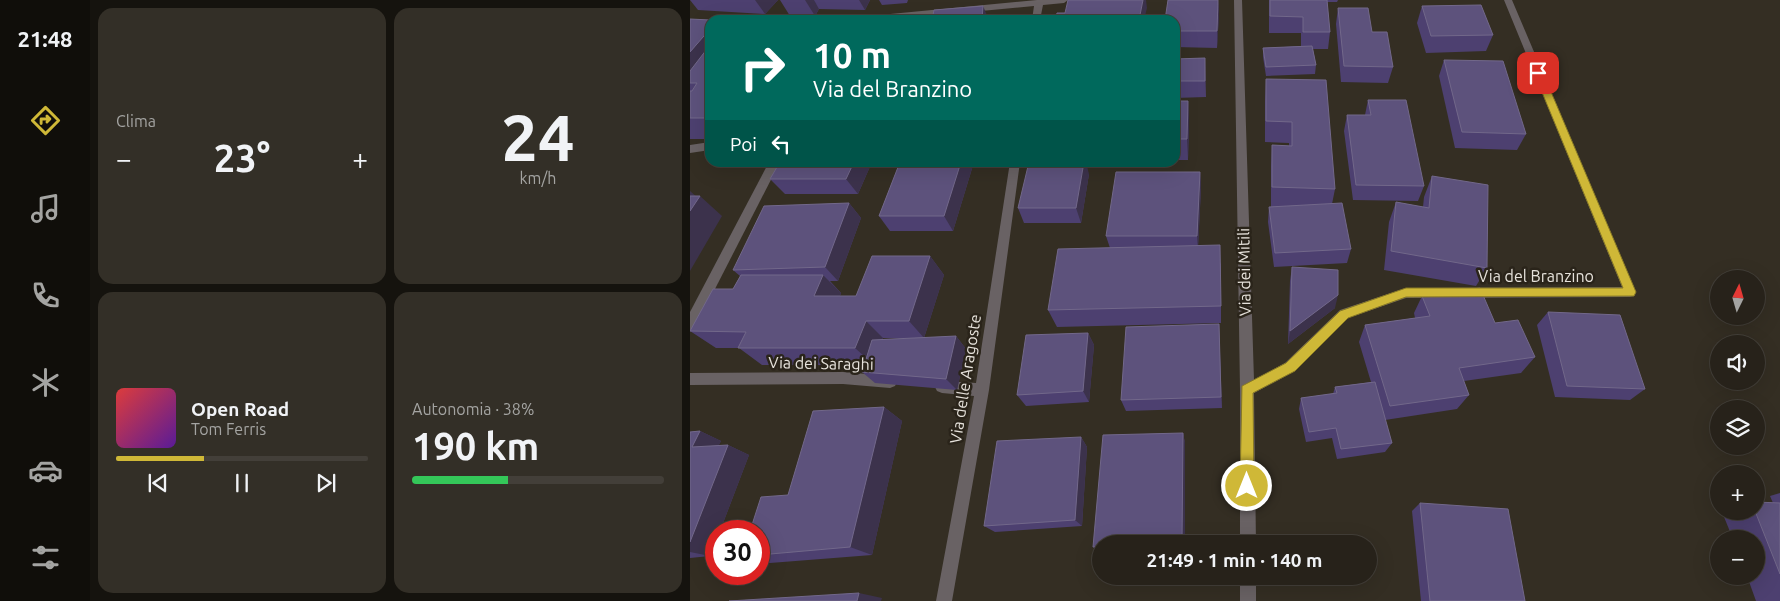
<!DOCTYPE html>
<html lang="it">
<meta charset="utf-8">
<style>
:root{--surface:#27221a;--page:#332f27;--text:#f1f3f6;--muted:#a4a4a2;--line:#433f39;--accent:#cfb837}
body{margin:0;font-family:Ubuntu,sans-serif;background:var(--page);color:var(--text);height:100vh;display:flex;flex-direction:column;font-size:19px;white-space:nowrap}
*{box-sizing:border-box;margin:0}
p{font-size:16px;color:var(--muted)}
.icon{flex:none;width:28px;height:28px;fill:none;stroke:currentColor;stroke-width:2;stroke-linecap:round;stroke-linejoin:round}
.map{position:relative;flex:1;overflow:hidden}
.side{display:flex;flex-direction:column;gap:8px;padding:8px;background:#15130e;width:600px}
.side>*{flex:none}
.banner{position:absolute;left:15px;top:15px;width:475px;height:152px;border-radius:15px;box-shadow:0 5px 20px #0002,0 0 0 1px var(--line);background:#00695c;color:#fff;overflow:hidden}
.needle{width:32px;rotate:5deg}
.tools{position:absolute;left:1020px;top:270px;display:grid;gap:10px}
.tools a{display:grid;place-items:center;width:55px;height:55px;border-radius:50%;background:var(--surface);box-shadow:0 5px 20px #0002,0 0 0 1px var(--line);font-size:25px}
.speed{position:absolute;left:15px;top:520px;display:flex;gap:10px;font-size:25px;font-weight:700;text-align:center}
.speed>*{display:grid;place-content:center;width:65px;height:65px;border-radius:50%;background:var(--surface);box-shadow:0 5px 20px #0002,0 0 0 1px var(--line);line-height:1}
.speed .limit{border:8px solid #d22;background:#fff;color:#111}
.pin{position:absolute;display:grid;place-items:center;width:42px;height:42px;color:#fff;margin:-21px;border-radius:10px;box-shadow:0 2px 8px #0006}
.me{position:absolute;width:55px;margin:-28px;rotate:0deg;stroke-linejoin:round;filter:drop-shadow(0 0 4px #0008)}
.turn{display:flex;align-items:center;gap:18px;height:105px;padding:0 25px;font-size:22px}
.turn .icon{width:65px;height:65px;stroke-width:2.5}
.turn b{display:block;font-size:35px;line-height:42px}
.then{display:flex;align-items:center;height:48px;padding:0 25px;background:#0003;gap:10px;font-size:19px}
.big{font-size:38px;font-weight:600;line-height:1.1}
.side .widget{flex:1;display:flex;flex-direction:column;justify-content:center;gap:8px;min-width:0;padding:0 18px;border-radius:15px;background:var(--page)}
.side .dial{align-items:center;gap:0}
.dial b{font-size:65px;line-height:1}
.song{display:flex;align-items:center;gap:15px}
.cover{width:60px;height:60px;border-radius:8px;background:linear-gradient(135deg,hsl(0 70% 55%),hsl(270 70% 35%))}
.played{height:5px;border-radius:2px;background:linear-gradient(90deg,var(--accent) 35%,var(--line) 35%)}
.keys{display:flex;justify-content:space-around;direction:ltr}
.heat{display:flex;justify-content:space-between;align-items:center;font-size:28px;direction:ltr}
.charge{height:8px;border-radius:4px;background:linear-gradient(90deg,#34c759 38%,var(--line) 0)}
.side .tiles{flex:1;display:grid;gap:8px;grid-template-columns:repeat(2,1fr)}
.trip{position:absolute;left:402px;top:535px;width:285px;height:50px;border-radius:25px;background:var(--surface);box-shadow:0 5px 20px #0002,0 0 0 1px var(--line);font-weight:600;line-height:50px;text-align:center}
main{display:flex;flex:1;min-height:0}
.tab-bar{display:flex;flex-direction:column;width:90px;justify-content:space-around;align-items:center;background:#100e0a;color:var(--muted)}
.tab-bar .icon{width:35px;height:35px}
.tab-bar .on{color:var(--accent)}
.tab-bar b{font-size:22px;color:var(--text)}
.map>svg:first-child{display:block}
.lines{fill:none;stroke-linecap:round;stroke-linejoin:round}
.minor{fill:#696264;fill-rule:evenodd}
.wall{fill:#4d4070;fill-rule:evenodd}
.shaded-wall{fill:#3c324c}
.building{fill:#5d527c;stroke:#72688a}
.route{fill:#cfb837;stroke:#877824}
.labels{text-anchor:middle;stroke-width:5;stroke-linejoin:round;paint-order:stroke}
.street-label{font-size:16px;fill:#e6e2db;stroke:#2a241a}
</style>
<main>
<nav class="tab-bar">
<b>21:48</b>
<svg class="icon on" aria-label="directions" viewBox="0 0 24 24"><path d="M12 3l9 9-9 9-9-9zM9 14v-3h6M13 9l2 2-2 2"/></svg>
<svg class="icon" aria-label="music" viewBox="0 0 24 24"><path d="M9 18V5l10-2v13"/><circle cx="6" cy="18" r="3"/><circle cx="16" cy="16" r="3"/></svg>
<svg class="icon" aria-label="phone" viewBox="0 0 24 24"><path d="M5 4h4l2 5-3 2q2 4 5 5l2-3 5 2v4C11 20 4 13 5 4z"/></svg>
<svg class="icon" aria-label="climate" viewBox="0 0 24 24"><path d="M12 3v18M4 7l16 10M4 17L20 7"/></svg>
<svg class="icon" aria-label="car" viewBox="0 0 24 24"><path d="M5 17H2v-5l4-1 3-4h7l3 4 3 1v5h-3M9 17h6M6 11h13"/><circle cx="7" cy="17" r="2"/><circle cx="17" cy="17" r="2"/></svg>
<svg class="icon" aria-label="filters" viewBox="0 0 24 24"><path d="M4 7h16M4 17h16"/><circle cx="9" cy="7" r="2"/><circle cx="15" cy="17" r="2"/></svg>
</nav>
<section class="side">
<div class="tiles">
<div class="widget"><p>Clima</p>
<div class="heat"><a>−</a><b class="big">23°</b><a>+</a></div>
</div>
<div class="widget dial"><b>24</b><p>km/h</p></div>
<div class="widget">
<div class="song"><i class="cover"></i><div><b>Open Road</b><p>Tom Ferris</p></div></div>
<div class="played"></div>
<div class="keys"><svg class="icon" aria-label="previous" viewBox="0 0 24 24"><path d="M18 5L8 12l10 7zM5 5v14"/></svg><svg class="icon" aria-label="pause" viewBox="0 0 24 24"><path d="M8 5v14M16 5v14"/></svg><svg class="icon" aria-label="next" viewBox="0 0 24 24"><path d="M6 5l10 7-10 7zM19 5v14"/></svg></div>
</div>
<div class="widget"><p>Autonomia · 38%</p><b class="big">190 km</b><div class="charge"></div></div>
</div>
</section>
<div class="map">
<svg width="1090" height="601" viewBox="0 0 1090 601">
<rect width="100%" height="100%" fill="#342e23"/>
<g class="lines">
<g class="minor">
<path d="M347,0H378L374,3L353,5L350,20H342L344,6L196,20H165L169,17Z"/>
<path d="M544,0H552L564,380L595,363L650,310L716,288L932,287L814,0H822L946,292L944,296L940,297L716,298L658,318L605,371L564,393L566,544H550V390Z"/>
<path d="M20,142V150L0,153V145Z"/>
<path d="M79,162H90L5,328L0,330V312Z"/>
<path d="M320,162H330L299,390L262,601H246L284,396L252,393L247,391L245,387L247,383L252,381L286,383Z"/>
<path d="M153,372L200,376L205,378L207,382L205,386L200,388L153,384L0,385V373Z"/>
<rect x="550" y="576" width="16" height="25"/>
</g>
</g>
<g class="wall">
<path d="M0,0H88L75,14L8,10Z"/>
<path d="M90,0H180L175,10L129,9L125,16H100Z"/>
<path d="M189,0H218L217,3L192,5Z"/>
<path d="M528,0L529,14L527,48L485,47V20Z"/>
<path d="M579,0H648L647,2H637L640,32L638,49H623L626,65L625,74L576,76L573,57V48L611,46V33H579Z"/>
<path d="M732,6L803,35L796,51L736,53L727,23Z"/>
<path d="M648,8L682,32L703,67L698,83L651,82L646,24Z"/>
<path d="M0,19L20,20V139H0Z"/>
<path d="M515,58L516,97L485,98V59Z"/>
<path d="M754,60L836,134L827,150L765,148L749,76Z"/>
<path d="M576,79L645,189L642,204L661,249L657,263L584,267L578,222L579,207H581V166L582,145L599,146V143L575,142V101Z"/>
<path d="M678,100L734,186L728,201L663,200L654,131L657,115H675Z"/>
<path d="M485,101H498L499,123L498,160H485Z"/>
<path d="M182,162L168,194H95L80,179Z"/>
<path d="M210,162H284L263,231H200L189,216Z"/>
<path d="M510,172L511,188L508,246L531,264V323L367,327L358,310L420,248L416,236Z"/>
<path d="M399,174L391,223H334L328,208Z"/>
<path d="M742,176L797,268L786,286L694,270L699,222L706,202L733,207L734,197Z"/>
<path d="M159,203L171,218L148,281H140L151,293L150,296H166L240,256L254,275L234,338L266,336L276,349L267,390L185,383L172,372L174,365H72L49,348H26L0,331L43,289L50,276L43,270ZM193,338H228L193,339Z"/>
<path d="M602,267L645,308L598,344L600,281Z"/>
<path d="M732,296L805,323L845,357L831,373L774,381L779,395L767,409L695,420L702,443L695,452L647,459L642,438L616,442L609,409L611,398L643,394L645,387L681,382L669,342L675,325L725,318L724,313Z"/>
<path d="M858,312L955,389L940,400L865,397L847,325Z"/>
<path d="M529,324L532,408L436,411L431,400Z"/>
<path d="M398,333L404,345L399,402L336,406L327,395Z"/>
<path d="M194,407L212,421L182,555L80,563L69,560V531L98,495Z"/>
<path d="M10,431L31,441L28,446L38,445L59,455L30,531H26V541L20,556L0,558V432Z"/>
<path d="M493,433L495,443V544H411V552H409L403,547Z"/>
<path d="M391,437L397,447L392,526L305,532L294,526Z"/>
<path d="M1090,493V601H1066L1057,576H1066V539H1043L1032,512L1066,511L1083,503L1080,496Z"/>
<path d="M730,503L835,601H731L722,511Z"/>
</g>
<g class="shaded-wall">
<path d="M65,0H88L75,14Z"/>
<path d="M115,0H124L129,9L125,16Z"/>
<path d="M169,0H180L175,10Z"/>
<path d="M453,0H456L457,8L454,20H449Z"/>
<path d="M528,0L529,14L527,48V31Z"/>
<path d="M293,6L299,20H292Z"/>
<path d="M20,29V62L0,80V52Z"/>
<path d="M498,101L499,123L498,160L497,139Z"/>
<path d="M20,113V122L16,118Z"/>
<path d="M164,162H182L168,194L156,179Z"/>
<path d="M271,162H284L263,231L254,216Z"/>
<path d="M394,162H396L399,174L391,223L386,208Z"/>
<path d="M510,172L511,188L508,251L507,236Z"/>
<path d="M0,191L8,198L10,196L32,216L0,271Z"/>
<path d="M159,203L171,218L148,281L135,267Z"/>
<path d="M240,256L254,275L234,338L219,321Z"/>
<path d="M133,275L151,293L143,314L124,296Z"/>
<path d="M648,295L645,308L598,344L600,331Z"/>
<path d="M176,321L193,338L184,365L165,348Z"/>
<path d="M398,333L404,345L399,402L393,391Z"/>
<path d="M266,336L276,349L267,390L256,379Z"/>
<path d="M194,407L212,421L182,555L160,547Z"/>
<path d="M10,431L31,441L24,456L2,447Z"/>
<path d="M493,433L495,443V544L492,543Z"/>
<path d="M391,437L397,447L392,526L385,520Z"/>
<path d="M38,445L59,455L30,531H26V541L20,556L0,552V542Z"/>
<path d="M169,593L192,598L191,601H167Z"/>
</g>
<g class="building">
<path d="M378,0H453L449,20H365L367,13H375Z"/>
<path d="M478,0H528L527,31H485V20H475Z"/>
<path d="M580,0H637L640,32H613V17L580,16Z"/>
<path d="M791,5L803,35L741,36L732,6Z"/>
<path d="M293,6L292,20H242L244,10Z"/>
<path d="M648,8H678L682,32H697L703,67L654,66Z"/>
<path d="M201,18V20H183L184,19Z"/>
<path d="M0,19L20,20V29L0,52Z"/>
<path d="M20,45V113L16,118H0V91H2L7,83H0V71Z"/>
<path d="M622,46L626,65L576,67L573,48Z"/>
<path d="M515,58V81H485V59Z"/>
<path d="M754,60L813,61L836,134L772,132Z"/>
<path d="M576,79L636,80L645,189L582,187V145L602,146V122L576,121Z"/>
<path d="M678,100H716L734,186L666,185L657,115H681Z"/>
<path d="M485,101H498L497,139H485Z"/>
<path d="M90,162H164L156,179H80Z"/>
<path d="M210,162H271L254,216H189Z"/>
<path d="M339,162H394L386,208H328Z"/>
<path d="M426,172H510L507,236H416Z"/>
<path d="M742,176L798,185L797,268L701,251L706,202L739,208Z"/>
<path d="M0,196H10L0,211Z"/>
<path d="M159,203L135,267L43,270L74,206Z"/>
<path d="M652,203L661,249L585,253L579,207Z"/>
<path d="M530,245L531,306L358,310L368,249Z"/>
<path d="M182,256H240L219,321H176L165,348H48L56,332L0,331L23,289H43L51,275H133L124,296H166Z"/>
<path d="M602,267L648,270V295L600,331Z"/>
<path d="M790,288L805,323L828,320L845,357L769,368L779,395L700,406L675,325L740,316L732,296Z"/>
<path d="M858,312L930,315L955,389L877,386Z"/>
<path d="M529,324L531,397L431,400L436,327Z"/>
<path d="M398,333L393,391L327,395L336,335Z"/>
<path d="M266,336L256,379L172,372L182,340Z"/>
<path d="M685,382L702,443L651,449L646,428L619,432L611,398L647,393L645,387Z"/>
<path d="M194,407L160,547L69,555V531H60L71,497L98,495L123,411Z"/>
<path d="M10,431L2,447L38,445L0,542V432Z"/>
<path d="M493,433L492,543L411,544V546L403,547L413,435Z"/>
<path d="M391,437L385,520L294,526L307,441Z"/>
<path d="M1066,502L1090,503V574L1065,511H1066Z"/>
<path d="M730,503L818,509L835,601H740Z"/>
<path d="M169,593L167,601H39Z"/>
</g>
<path class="route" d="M848,70L853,73L946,292L944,296L716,297L658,318L605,371L563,393L564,486L562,491L557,493L552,491L550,486L552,386L596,363L650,311L716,288H933L844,73Z"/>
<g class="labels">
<g class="street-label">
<text transform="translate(554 272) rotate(-91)" y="6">Via dei Mitili</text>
<text x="846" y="282">Via del Branzino</text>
<text transform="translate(131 363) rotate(1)" y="6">Via dei Saraghi</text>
<text transform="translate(275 379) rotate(-81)" y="6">Via delle Aragoste</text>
</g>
</g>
</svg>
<div class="tools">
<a><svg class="needle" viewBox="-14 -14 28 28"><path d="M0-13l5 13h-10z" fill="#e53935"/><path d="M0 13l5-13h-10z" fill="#a4a4a2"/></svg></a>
<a><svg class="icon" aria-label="sound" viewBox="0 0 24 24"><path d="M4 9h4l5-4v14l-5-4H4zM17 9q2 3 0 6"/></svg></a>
<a><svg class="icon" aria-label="layers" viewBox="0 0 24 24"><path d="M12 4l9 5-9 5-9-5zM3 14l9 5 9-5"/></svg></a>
<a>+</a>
<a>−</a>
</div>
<div class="speed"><div class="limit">30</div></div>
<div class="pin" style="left:848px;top:73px;background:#d93025"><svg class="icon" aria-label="arrive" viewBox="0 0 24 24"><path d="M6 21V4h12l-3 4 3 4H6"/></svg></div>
<svg class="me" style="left:557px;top:486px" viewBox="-20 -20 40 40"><circle r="17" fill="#cfb837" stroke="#fff" stroke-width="3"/><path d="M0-11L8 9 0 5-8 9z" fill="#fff"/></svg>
<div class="trip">21:49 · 1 min · 140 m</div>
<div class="banner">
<div class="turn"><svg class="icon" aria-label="right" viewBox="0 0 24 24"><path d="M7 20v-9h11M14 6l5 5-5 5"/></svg><div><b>10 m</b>Via del Branzino</div></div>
<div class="then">Poi<svg class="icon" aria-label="left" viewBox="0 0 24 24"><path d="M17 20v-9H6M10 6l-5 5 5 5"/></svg></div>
</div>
</div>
</main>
